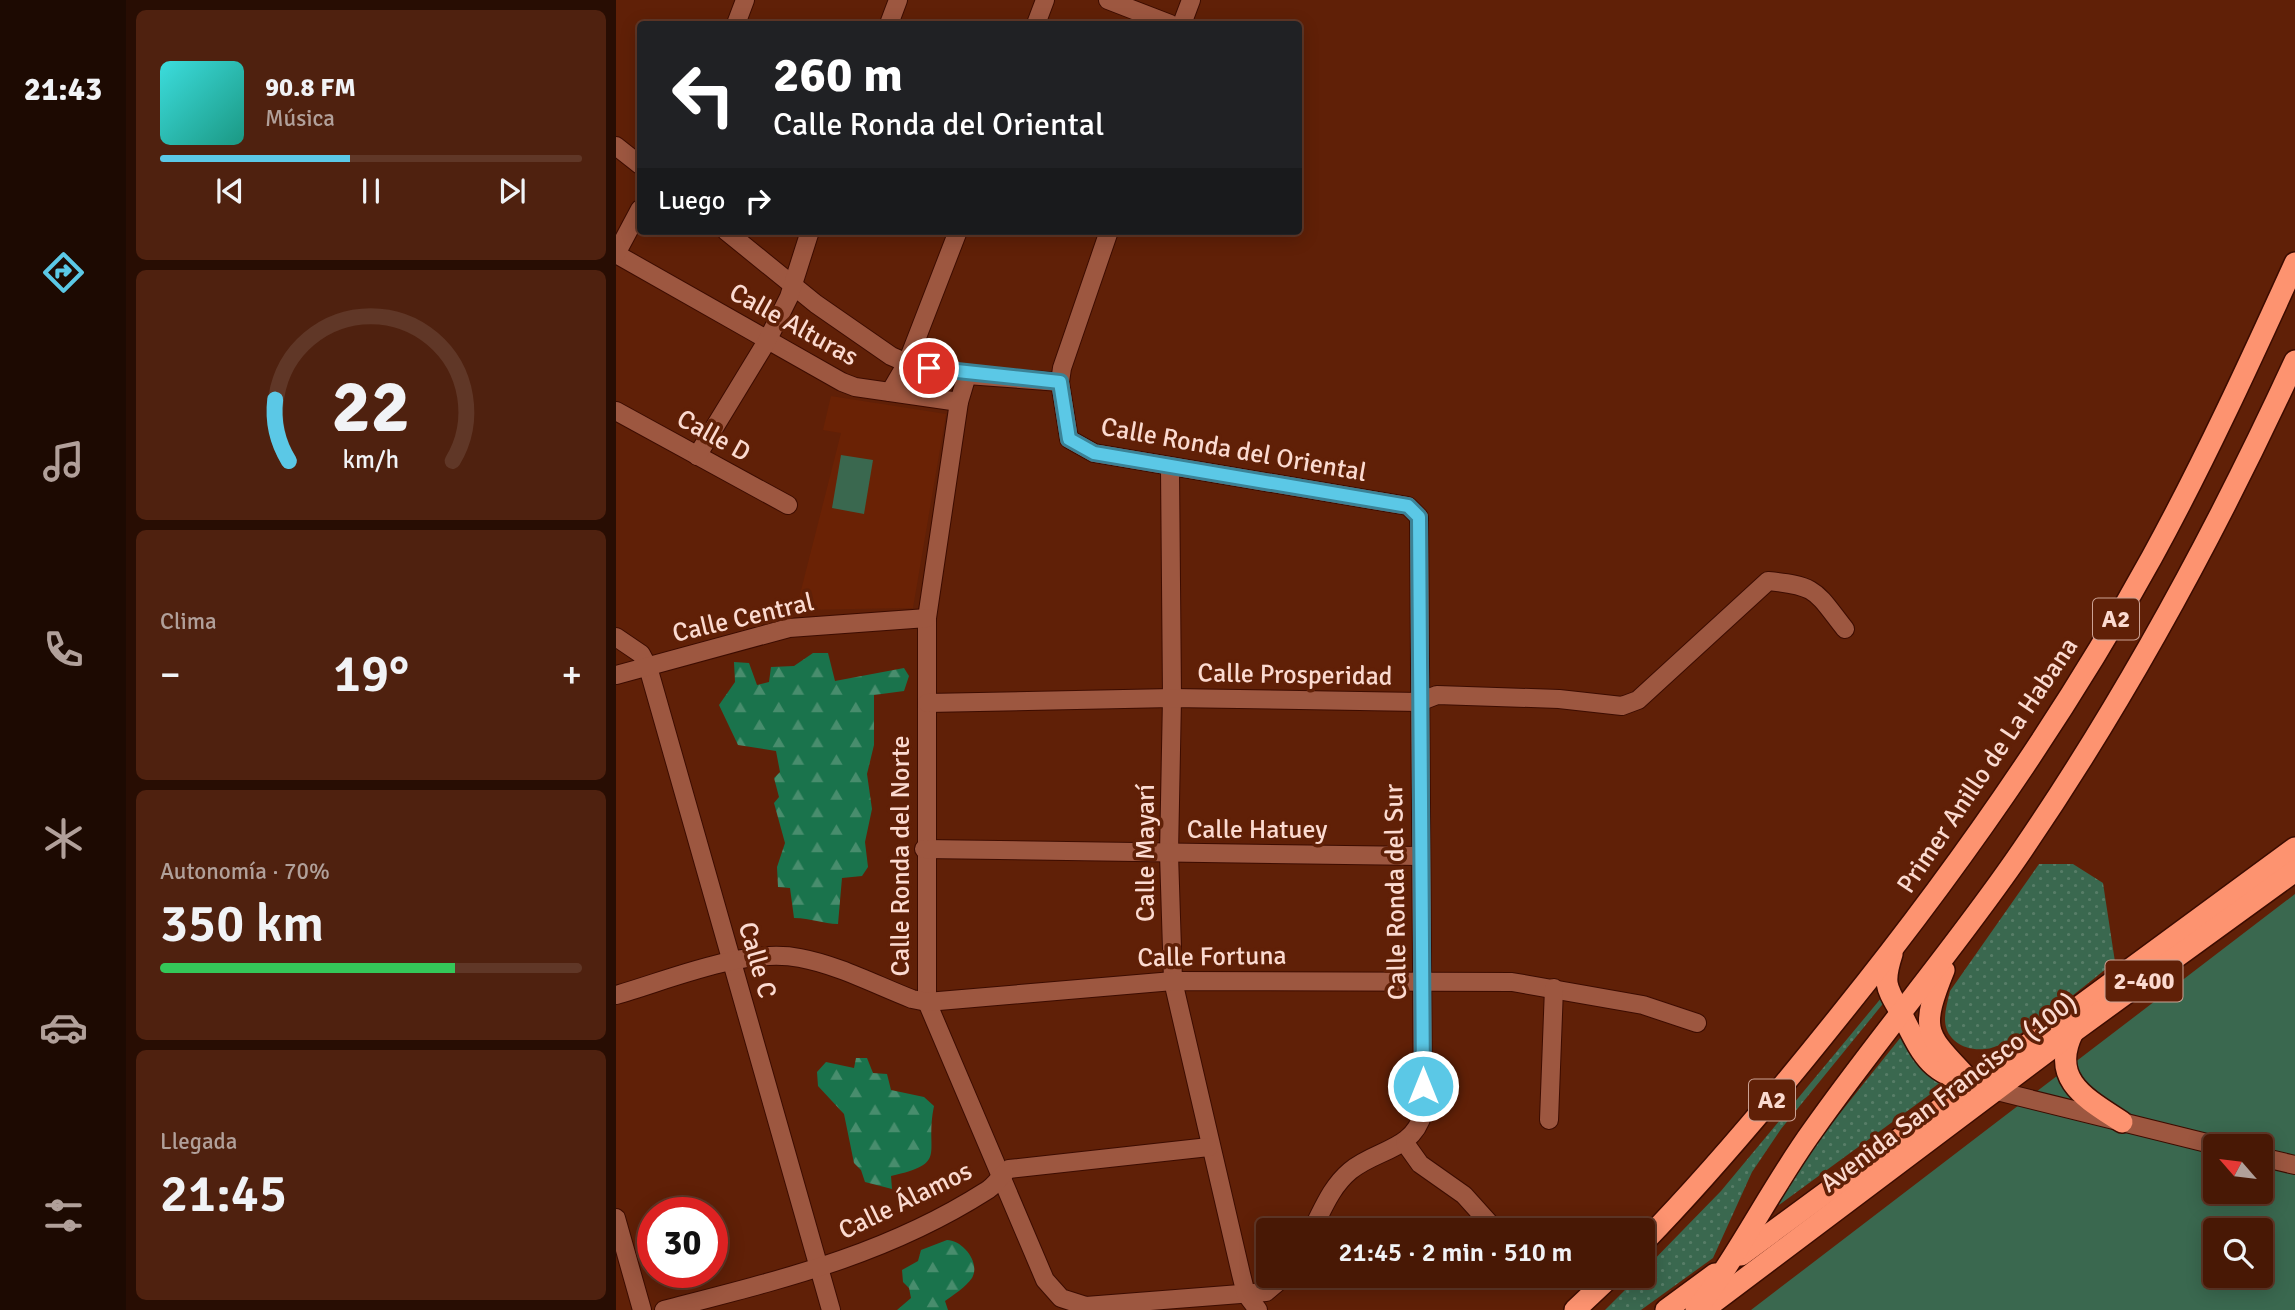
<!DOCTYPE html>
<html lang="es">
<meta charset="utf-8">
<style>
:root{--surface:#481805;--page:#4f210f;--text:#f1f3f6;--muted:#b1a09a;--line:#603727;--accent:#5bc8e6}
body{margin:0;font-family:Signika,sans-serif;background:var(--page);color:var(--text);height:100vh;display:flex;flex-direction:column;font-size:26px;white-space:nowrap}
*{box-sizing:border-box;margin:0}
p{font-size:23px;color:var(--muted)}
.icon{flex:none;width:38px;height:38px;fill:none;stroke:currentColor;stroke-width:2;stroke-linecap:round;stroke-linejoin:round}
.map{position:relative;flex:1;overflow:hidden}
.side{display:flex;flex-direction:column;gap:10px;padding:10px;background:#280d03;width:490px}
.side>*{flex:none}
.banner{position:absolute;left:21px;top:21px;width:665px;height:214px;border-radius:7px;box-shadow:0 4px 18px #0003,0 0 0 2px var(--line);background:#202124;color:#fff;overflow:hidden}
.needle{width:46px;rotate:298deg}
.fabs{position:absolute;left:1587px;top:1134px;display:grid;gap:14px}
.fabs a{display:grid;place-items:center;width:70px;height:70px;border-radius:7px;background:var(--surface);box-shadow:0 4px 18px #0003,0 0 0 2px var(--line);font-size:35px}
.speed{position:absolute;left:21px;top:1197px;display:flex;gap:14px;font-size:35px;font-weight:700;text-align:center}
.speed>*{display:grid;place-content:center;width:91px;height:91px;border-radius:50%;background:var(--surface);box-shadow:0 4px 18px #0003,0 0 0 2px var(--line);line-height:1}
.speed .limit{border:10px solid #d22;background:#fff;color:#111}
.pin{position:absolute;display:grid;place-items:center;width:60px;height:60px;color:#fff;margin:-30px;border:4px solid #fff;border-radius:50%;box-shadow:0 2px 7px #0007}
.me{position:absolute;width:77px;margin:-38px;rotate:0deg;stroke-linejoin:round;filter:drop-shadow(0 0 5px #0008)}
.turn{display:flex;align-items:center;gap:24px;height:147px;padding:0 21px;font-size:32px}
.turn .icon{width:91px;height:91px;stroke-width:2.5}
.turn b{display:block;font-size:49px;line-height:60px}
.then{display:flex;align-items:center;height:66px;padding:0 21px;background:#0003;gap:14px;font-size:26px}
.big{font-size:52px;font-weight:600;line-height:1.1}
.side .tile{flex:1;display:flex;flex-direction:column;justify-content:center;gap:10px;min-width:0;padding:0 24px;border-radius:10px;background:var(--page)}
.side .dial{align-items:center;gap:0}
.dial svg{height:182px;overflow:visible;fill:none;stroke:var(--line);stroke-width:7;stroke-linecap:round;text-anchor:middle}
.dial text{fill:var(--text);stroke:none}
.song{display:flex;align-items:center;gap:21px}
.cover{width:84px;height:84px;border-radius:10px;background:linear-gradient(135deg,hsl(180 70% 55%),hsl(170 70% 35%))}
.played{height:7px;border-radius:4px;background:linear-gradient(90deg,var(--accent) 45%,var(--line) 45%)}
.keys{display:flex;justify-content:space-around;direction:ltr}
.heat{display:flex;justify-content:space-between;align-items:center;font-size:38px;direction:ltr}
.charge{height:10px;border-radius:5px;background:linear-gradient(90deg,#34c759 70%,var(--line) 0)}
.trip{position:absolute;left:640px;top:1218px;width:399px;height:70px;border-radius:7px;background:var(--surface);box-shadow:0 4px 18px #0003,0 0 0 2px var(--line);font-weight:600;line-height:70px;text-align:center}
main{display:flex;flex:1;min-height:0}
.tab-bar{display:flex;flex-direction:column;width:126px;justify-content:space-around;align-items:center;background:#1d0a02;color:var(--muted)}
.tab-bar .icon{width:49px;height:49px}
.tab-bar .active{color:var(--accent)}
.tab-bar b{font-size:32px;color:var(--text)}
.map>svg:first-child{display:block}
.built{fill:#6a2205}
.grass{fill:url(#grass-dots)}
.forest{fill:url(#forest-firs)}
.green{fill:#3a684f;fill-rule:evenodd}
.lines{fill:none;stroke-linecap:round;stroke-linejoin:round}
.minor-casing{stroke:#3c0c00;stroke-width:20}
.highway-casing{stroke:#3c0c00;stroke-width:24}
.minor{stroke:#9d5740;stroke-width:18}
.highway{stroke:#fd9370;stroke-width:21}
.route-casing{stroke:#3b8296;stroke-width:18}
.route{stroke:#5bc8e6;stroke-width:12}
.labels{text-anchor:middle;stroke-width:7;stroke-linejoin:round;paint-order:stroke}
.shield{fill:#602007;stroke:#cca294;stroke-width:2}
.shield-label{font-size:24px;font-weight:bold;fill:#fbdad0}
.street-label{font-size:26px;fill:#fbdad0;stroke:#602007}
</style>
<main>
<nav class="tab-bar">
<b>21:43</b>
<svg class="icon active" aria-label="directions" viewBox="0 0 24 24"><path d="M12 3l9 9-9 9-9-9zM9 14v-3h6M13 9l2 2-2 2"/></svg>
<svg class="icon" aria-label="music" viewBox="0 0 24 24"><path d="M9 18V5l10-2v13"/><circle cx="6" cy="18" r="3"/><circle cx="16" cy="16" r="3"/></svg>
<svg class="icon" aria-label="phone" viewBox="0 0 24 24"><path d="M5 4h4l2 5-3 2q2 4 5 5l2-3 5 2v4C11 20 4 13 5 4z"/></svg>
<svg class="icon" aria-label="climate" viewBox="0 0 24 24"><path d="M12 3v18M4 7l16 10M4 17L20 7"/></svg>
<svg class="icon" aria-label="car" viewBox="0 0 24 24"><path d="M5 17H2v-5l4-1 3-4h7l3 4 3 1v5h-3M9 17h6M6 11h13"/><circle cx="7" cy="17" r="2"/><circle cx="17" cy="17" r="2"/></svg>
<svg class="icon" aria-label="filters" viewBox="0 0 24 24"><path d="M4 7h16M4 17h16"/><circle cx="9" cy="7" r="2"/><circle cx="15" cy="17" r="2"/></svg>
</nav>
<section class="side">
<div class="tile">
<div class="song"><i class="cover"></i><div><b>90.8 FM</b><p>Música</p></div></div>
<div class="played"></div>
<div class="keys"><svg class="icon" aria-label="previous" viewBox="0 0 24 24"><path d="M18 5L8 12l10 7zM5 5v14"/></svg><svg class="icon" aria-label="pause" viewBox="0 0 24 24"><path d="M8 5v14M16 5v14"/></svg><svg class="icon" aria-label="next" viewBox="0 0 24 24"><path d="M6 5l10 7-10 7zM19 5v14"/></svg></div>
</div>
<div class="tile dial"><svg viewBox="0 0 100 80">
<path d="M14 69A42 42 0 1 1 86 69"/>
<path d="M14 69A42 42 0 0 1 8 42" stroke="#5bc8e6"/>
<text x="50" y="56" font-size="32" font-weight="700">22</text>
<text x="50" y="72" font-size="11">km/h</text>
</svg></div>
<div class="tile"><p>Clima</p>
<div class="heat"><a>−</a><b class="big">19°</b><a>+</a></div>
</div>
<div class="tile"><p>Autonomía · 70%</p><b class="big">350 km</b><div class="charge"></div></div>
<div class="tile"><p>Llegada</p><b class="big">21:45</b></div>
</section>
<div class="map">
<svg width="1679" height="1310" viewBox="0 0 1679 1310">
<defs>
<pattern id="grass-dots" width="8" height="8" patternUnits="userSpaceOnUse" patternTransform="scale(1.75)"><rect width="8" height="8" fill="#3a684f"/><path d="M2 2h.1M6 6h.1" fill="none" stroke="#577d67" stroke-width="1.8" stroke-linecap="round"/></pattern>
<pattern id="forest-firs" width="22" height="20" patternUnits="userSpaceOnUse" patternTransform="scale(1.75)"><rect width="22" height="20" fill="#1a734c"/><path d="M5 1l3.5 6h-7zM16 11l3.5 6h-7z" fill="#488d6d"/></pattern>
</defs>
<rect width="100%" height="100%" fill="#602007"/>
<path class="built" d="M215,396L330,414L297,608L180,610L225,433L207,430Z"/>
<g class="grass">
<path d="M1423,864H1457L1487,883L1499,962C1472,982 1399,1047 1369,1049C1358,1050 1347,1048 1339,1041C1323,1027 1330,1009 1334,991Z"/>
<path d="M1266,997L1270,1000L1165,1129L1136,1172L1097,1258L1025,1310H989L1023,1276H1027V1271L1105,1191Z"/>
<path d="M1285,1037L1290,1038L1331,1082L1163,1205L1160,1202L1196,1148Z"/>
</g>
<g class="forest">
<path d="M197,653H212L219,681L288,668L293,676L288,691L258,695V745L251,774L256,809L249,842L252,867L246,876L226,878L222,924C207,924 195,918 178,918L174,888L162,887L161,867L169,843L158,803L163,797L158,778L164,772L160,751L122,745L103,705L119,682L118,662L133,663L141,685L153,682L155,667L178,666Z"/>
<path d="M240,1058H251L257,1073L271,1074L275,1090L308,1097L318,1106C308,1154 334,1163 275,1176L276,1189L249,1182L245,1170L238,1163L228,1114L202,1086L201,1072L210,1062L238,1068Z"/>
<path d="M331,1240C346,1240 365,1262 356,1278C350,1287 337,1295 329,1301L332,1310H281L295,1298L293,1288L287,1282L286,1270L302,1261L305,1250Z"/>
</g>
<g class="green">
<path d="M225,455L257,460L248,514L216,508Z"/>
<path d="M1679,894V1310H1135ZM1600,1146H1645V1192H1600ZM1600,1230H1645V1276H1600Z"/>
</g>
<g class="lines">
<defs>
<g id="minor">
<path d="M492,0L554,24"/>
<path d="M120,24L129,0"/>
<path d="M273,24L282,0"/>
<path d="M420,24L429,0"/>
<path d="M566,24L575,0"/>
<path d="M0,146L24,165"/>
<path d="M110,231L200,304L275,356L291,363L351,375L444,382"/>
<path d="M493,231L446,368L444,382L453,439L478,453L792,506L803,517L807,1113C797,1151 760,1149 734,1171C715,1187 707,1209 696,1230"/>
<path d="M0,254L226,382L239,387L343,402"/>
<path d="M0,254L24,209"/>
<path d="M351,375L343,402L311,618V1002L429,1280L445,1298L470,1306L650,1292L669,1276"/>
<path d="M274,392L291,363L342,231"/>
<path d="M0,411L172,505"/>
<path d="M81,456L151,341L173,297L194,231"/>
<path d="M554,468L556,698L553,854L557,981L625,1274L630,1294L642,1310"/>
<path d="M0,637L25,654L32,667L215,1310"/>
<path d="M0,675L173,628L311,618"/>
<path d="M311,703L556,698L803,702L821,695L943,699L1006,706L1022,700L1152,581C1202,586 1199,591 1229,629"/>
<path d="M308,849L804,856"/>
<path d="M0,995C53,980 129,947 184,958C222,965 260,985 296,999L311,1002L557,981L896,982L1027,1005L1081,1023"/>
<path d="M1369,1088L1603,1146"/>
<path d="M933,1120L938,988"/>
<path d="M789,1143L804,1164L848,1195L875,1225"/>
<path d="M1645,1157L1679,1165"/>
<path d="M0,1218L26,1310"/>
<path d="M48,1310C163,1280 268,1256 370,1191C379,1186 384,1176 393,1169L593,1147"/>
</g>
<g id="highway">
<path d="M1276,954C1266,985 1271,988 1286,1015C1306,1054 1312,1073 1358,1084"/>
<path d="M1328,970C1302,1034 1311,1034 1354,1081"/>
<path d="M1457,1032C1433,1080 1471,1099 1506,1122"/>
<path d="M1027,1243C1098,1170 1162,1093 1225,1014C1341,870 1447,719 1536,557C1588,462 1634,362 1679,263"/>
<path d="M1125,1255L1679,848"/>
<path d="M1090,1308L1457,1032L1679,871"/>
<path d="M959,1310L995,1276"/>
<path d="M1050,1310L1099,1274"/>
<path d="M1080,1310C1124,1253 1155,1188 1197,1130C1264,1035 1341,946 1407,849C1512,695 1601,530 1679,361"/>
</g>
</defs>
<use href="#minor" class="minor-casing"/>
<use href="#highway" class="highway-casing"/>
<use href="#minor" class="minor"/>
<use href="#highway" class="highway"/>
</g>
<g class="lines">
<defs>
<path id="route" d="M313,368L444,382L453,439L478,453L792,506L803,517L807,1086"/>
</defs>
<use href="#route" class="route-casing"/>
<use href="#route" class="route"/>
</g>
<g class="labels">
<g class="shield">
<rect x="1477" y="598.5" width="46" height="41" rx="5"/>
<rect x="1489.5" y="960.5" width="77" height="41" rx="5"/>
<rect x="1133" y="1079.5" width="46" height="41" rx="5"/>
</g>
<g class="shield-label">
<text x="1500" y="627">A2</text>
<text x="1528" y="989">2-400</text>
<text x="1156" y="1108">A2</text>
</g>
<g class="street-label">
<text transform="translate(178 324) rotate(29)" y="9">Calle Alturas</text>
<text transform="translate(98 435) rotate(29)" y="9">Calle D</text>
<text transform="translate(618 449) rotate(10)" y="9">Calle Ronda del Oriental</text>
<text transform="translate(127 617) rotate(-13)" y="9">Calle Central</text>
<text transform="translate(679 674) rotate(1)" y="9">Calle Prosperidad</text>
<text transform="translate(1371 765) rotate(-56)" y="9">Primer Anillo de La Habana</text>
<text x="641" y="838">Calle Hatuey</text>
<text transform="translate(529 853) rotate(-90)" y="9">Calle Mayarí</text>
<text transform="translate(284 856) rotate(-90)" y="9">Calle Ronda del Norte</text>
<text transform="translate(779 892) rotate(-91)" y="9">Calle Ronda del Sur</text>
<text transform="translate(596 956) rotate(-1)" y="9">Calle Fortuna</text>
<text transform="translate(142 960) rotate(74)" y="9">Calle C</text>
<text transform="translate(1332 1092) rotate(-37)" y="9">Avenida San Francisco (100)</text>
<text transform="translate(289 1200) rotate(-26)" y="9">Calle Álamos</text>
</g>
</g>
</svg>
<div class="fabs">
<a><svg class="needle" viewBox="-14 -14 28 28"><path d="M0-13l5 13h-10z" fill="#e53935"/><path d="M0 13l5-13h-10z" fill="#b1a09a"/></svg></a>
<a><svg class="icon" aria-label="search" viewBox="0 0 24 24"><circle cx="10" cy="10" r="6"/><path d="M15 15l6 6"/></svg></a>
</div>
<div class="speed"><div class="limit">30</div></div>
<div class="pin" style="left:313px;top:368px;background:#d93025"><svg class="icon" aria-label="arrive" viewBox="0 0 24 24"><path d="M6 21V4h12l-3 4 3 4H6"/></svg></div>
<svg class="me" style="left:807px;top:1086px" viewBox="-20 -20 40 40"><circle r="17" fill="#5bc8e6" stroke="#fff" stroke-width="3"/><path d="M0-11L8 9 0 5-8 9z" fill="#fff"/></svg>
<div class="trip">21:45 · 2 min · 510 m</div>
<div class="banner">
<div class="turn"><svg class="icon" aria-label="left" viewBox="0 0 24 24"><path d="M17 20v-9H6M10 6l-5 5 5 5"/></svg><div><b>260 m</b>Calle Ronda del Oriental</div></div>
<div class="then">Luego<svg class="icon" aria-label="right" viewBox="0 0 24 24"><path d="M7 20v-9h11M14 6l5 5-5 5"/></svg></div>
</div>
</div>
</main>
